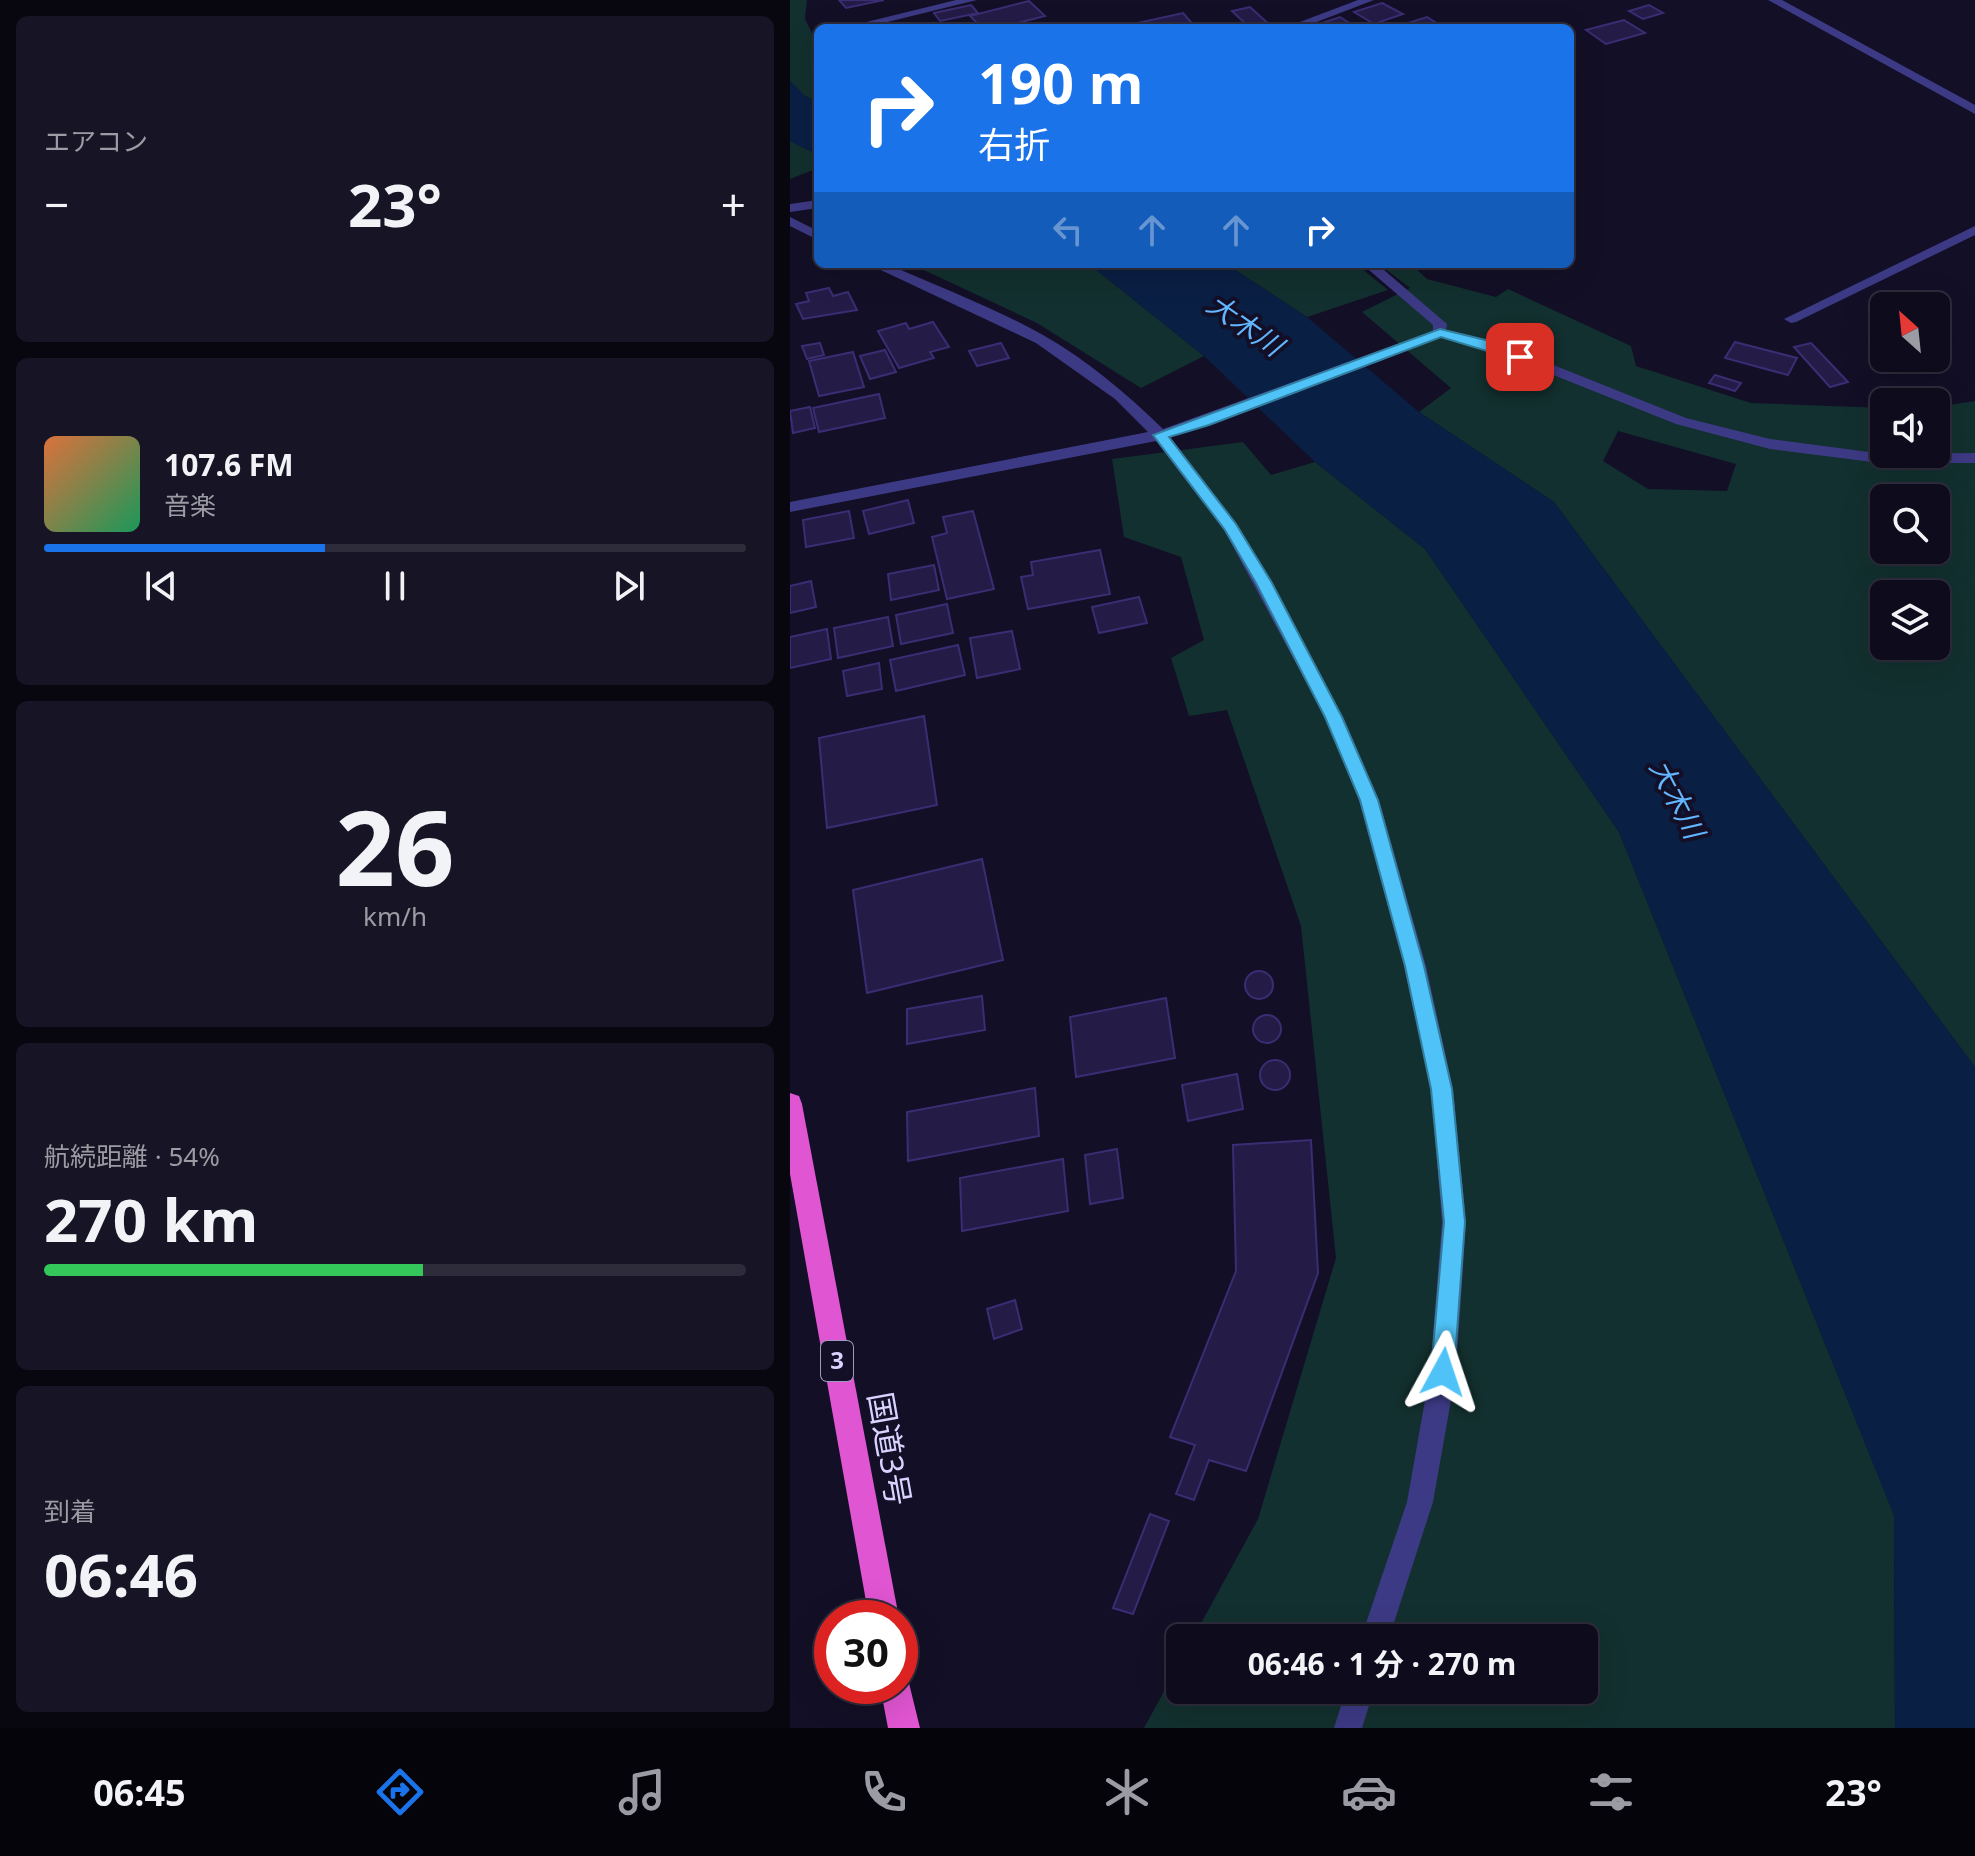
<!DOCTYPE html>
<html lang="ja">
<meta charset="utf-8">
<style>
:root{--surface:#0e0b1c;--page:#171425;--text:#f1f3f6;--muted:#9b9ba3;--line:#2e2b3b;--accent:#1a73e8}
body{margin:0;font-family:"Noto Sans","Noto Sans JP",sans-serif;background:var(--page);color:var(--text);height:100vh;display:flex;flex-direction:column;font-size:30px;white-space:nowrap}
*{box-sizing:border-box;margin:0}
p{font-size:26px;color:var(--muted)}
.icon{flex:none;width:44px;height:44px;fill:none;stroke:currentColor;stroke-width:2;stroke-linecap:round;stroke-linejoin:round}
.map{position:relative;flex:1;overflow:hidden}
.drawer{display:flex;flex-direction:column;gap:16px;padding:16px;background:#08060f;width:790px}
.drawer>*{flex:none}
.hud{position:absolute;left:24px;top:24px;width:760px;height:244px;border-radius:12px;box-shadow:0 8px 32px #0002,0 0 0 2px var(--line);background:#1a73e8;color:#fff;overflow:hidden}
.needle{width:52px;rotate:333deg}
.controls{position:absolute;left:1080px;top:292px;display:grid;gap:16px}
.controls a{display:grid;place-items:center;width:80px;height:80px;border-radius:12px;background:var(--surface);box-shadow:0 8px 32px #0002,0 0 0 2px var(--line);font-size:40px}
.speed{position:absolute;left:24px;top:1600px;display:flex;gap:16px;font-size:40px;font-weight:700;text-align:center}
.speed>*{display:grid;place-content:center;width:104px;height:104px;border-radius:50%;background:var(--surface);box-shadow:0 8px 32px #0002,0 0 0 2px var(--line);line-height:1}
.speed .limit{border:12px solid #d22;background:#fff;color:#111}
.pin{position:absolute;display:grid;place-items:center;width:68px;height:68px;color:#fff;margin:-34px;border-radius:16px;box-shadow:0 4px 12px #0006}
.me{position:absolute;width:88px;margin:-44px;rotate:5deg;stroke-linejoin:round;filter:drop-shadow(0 0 6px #0008)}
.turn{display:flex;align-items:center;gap:28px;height:168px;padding:0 32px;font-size:36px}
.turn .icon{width:104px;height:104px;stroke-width:2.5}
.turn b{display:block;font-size:56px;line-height:68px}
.lanes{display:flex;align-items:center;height:76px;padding:0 32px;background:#0003;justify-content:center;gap:40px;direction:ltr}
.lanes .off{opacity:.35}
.big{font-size:60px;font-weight:700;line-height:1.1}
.drawer .tile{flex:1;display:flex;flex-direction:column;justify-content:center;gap:12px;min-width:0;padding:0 28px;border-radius:12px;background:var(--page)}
.drawer .dial{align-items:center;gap:0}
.dial b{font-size:104px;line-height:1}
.song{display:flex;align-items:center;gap:24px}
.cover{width:96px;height:96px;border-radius:12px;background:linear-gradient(135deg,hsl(20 70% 55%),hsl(150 70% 35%))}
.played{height:8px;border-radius:4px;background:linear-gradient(90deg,var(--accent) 40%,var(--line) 40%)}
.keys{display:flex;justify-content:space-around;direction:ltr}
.heat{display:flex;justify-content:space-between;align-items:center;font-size:44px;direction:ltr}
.charge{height:12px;border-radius:6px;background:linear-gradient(90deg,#34c759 54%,var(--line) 0)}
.trip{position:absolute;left:376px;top:1624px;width:432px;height:80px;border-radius:12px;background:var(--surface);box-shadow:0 8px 32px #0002,0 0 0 2px var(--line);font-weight:700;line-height:80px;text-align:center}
.dock{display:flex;height:128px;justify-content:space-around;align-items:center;background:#06040b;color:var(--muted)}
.dock .icon{width:56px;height:56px}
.dock .current{color:var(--accent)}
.dock b{font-size:36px;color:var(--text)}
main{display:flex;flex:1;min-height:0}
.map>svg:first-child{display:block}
.green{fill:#12302f;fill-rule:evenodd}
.water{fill:#0a1f44}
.building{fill:#241b47;stroke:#3b2d73;stroke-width:2}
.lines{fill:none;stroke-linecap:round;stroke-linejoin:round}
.minor{fill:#3d3a85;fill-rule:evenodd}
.tertiary{fill:#3d3a85;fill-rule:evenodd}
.trunk{fill:#e055d1;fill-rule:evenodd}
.route{fill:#4fc3f7;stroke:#337fa1;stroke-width:2}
.labels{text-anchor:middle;stroke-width:8;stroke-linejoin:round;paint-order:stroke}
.shield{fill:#130f26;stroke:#9e99be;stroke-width:2}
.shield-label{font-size:24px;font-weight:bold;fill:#d9d4ff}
.water-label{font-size:28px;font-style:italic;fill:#62b6ff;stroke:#130f26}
.near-street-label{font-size:32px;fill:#d9d4ff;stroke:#130f26}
</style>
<main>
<section class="drawer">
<div class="tile"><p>エアコン</p>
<div class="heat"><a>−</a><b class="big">23°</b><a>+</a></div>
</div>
<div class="tile">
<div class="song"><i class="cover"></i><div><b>107.6 FM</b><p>音楽</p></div></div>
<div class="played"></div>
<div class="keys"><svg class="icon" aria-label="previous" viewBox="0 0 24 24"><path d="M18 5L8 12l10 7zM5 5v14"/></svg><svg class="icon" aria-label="pause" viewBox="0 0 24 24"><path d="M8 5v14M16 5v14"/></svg><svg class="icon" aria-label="next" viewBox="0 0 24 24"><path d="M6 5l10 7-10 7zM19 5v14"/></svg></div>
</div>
<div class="tile dial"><b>26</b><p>km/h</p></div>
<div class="tile"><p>航続距離 · 54%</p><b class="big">270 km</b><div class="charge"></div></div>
<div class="tile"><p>到着</p><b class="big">06:46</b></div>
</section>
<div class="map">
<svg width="1185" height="1728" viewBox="0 0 1185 1728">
<rect width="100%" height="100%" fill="#130f26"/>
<g class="green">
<path d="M0,0H17L15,19L28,45V102L15,96L0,81Z"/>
<path d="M0,141L28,155V168L0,179Z"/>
<path d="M121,264H299L414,356L351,388L247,323Z"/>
<path d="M436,264H566L598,290L517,317Z"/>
<path d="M589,264H621L637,279L706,297L718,289L841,346L846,366L961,403L1094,408V454H1146V407L1185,401V1067L764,502L629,412L661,388L572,312L620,288ZM828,431L946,464L937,491L858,489L813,461ZM1094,498H1146V550H1094ZM1094,594H1146V646H1094Z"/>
<path d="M453,442L481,475L525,462L635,549L829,832L1104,1515L1105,1728H354L390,1662V1690H794V1638H403L468,1519L546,1258L511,926L437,710L399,716L381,658L414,640L391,557L334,537L322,459Z"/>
</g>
<g class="water">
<path d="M0,81L15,96L28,102V155L0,141Z"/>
<path d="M299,264H436L517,317L629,412L764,502L1185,1067V1728H1105L1104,1515L829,832L635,549L525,462L414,356Z"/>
</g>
<g class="building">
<path d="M49,0H94L56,8Z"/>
<path d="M239,1L255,16L208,28H192L180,16Z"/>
<path d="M592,3L613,14L584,24L564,12Z"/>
<path d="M181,5L188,13L150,21L144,13Z"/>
<path d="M859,5L873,13L853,19L839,11Z"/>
<path d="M460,7L482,27L460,28L442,11Z"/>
<path d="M393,13L406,28H341L338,25Z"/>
<path d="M550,17L564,26L530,28L526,25Z"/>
<path d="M637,17L648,24L626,28L618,23Z"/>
<path d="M834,20L855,33L816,44L796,30Z"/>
<path d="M39,288L43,296L58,292L67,310L13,319L6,304L19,301L16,293Z"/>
<path d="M143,322L159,347L140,352L144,358L109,368L88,331L116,323L119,329Z"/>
<path d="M945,342L1007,358L998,375L935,358Z"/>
<path d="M30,343L34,355L17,359L12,346Z"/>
<path d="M211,343L219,358L187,366L179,351Z"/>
<path d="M1021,343L1058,382L1040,387L1004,347Z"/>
<path d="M95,350L106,372L80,379L70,356Z"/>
<path d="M63,352L74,387L29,396L19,361Z"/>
<path d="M925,375L951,383L945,391L919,383Z"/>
<path d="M89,394L95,418L29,432L23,408Z"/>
<path d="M20,407L25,428L3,433L0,411Z"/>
<path d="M118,500L124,523L79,534L73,511Z"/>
<path d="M59,511L64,538L16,547L13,520Z"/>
<path d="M183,511L204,589L157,599L142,537L157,533L153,517Z"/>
<path d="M310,550L320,594L238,609L231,577L243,575L241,562Z"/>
<path d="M144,565L149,590L101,600L98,574Z"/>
<path d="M21,581L26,607L0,613V586Z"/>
<path d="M349,597L357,623L309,633L302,607Z"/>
<path d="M157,604L163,633L111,644L106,615Z"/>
<path d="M98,617L103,646L48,658L44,628Z"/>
<path d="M37,629L41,659L0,668V637Z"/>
<path d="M222,631L230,669L187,678L180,638Z"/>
<path d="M168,645L175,675L106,691L100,660Z"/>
<path d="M89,663L92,689L57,696L53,671Z"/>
<path d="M134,716L147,805L37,828L29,738Z"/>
<path d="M192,859L213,960L77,993L63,890Z"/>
<circle cx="469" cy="985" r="14"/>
<path d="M192,996L195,1030L117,1044V1009Z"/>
<path d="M376,998L385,1058L286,1077L280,1017Z"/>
<circle cx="477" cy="1029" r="14"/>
<circle cx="485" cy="1075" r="15"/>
<path d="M447,1074L453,1109L398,1121L392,1085Z"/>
<path d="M245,1088L249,1136L118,1161L117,1112Z"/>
<path d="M521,1140L528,1273L456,1471L419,1460L404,1500L386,1494L405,1445L380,1437L446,1271L443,1145Z"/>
<path d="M327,1149L333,1198L300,1204L295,1155Z"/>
<path d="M273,1159L278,1211L172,1231L170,1178Z"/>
<path d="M225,1300L232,1329L204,1339L197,1309Z"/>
<path d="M360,1514L379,1521L343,1614L323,1608Z"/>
</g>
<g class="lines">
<g class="minor">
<path d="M166,0H187L73,28H52Z"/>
<path d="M568,0H584L511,28H494Z"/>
<path d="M978,0H992L1185,105V114Z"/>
<path d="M28,200V208L0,212V204Z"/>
<path d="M0,217L28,231V240L0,226Z"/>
<path d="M1185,226V235L1006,322L1001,323L994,319Z"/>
<path d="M78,264H97C149,287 203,307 253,335C297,360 337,394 373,429L643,331V325L572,264H587L657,324L655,336L419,425L380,437L449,527L553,717L589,800L636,966L663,1089L676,1222L666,1372L643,1502L599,1638H571L617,1502L640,1372L652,1222L641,1089L614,966L569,800L535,717L434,530L366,441L0,512V502L358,432L325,399L246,343Z"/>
<path d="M556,1690H584L572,1728H544Z"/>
</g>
<path class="tertiary" d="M650,329L708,343L896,418L980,439L1094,454L1185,453V463H1090L980,449L886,424L698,349L645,336V330Z"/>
<g class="trunk">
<path d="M0,1093L9,1096L12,1104L109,1618H79L0,1174Z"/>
<path d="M110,1672L117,1675L130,1728H98L90,1686H110Z"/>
</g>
</g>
<path class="route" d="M650,329L708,343L737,357L730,361L651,337L419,425L379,437L446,524L482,583L552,717L588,800L634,966L662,1089L675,1222L664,1372L661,1380L653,1383L644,1380L641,1372L654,1222L641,1089L615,966L570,800L535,717L466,583L435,530L363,435Z"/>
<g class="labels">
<rect class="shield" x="31" y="1341" width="32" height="40" rx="6"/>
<g class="shield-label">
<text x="47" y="1369">3</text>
</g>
<g class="water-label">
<text transform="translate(455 325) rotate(35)" y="10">大木川</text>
<text transform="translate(887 799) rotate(63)" y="10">大木川</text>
</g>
<g class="near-street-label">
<text transform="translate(99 1449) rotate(80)" y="11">国道3号</text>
</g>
</g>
</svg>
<div class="controls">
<a><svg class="needle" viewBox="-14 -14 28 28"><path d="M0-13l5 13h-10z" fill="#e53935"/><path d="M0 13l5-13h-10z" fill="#9b9ba3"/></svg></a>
<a><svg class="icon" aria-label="sound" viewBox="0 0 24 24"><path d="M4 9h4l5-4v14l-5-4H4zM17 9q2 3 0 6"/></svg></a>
<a><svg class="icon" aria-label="search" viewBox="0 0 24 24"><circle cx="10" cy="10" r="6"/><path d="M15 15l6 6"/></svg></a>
<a><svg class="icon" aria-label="layers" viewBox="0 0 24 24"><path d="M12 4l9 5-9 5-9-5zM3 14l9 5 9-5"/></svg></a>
</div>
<div class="speed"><div class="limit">30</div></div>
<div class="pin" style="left:730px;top:357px;background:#d93025"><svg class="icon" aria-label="arrive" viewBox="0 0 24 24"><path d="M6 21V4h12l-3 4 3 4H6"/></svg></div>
<svg class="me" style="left:653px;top:1372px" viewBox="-20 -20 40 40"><path d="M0-17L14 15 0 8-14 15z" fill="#4fc3f7" stroke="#fff" stroke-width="4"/></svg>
<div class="trip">06:46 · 1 分 · 270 m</div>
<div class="hud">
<div class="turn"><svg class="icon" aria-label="right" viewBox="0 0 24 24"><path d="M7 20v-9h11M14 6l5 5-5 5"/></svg><div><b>190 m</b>右折</div></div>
<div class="lanes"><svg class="icon off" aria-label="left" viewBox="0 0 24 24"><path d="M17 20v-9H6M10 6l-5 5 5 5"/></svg><svg class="icon off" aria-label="ahead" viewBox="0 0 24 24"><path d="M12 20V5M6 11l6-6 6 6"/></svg><svg class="icon off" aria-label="ahead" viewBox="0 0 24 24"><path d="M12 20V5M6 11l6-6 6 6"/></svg><svg class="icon" aria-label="right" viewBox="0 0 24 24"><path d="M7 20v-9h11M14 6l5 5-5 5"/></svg></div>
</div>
</div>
</main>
<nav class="dock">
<b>06:45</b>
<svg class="icon current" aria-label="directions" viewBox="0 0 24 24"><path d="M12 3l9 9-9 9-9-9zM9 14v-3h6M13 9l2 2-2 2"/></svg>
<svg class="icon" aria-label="music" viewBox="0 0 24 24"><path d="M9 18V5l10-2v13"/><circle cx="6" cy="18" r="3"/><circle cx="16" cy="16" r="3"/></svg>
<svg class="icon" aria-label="phone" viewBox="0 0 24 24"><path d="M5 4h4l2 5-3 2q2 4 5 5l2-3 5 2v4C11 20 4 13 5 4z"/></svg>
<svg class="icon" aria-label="climate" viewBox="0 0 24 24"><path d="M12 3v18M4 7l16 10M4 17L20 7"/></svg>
<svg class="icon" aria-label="car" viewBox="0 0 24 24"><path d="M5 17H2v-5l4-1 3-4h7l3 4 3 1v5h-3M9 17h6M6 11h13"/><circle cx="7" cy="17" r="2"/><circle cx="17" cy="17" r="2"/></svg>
<svg class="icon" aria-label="filters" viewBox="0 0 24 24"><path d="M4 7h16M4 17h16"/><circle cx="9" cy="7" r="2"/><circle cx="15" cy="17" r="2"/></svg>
<b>23°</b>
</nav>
